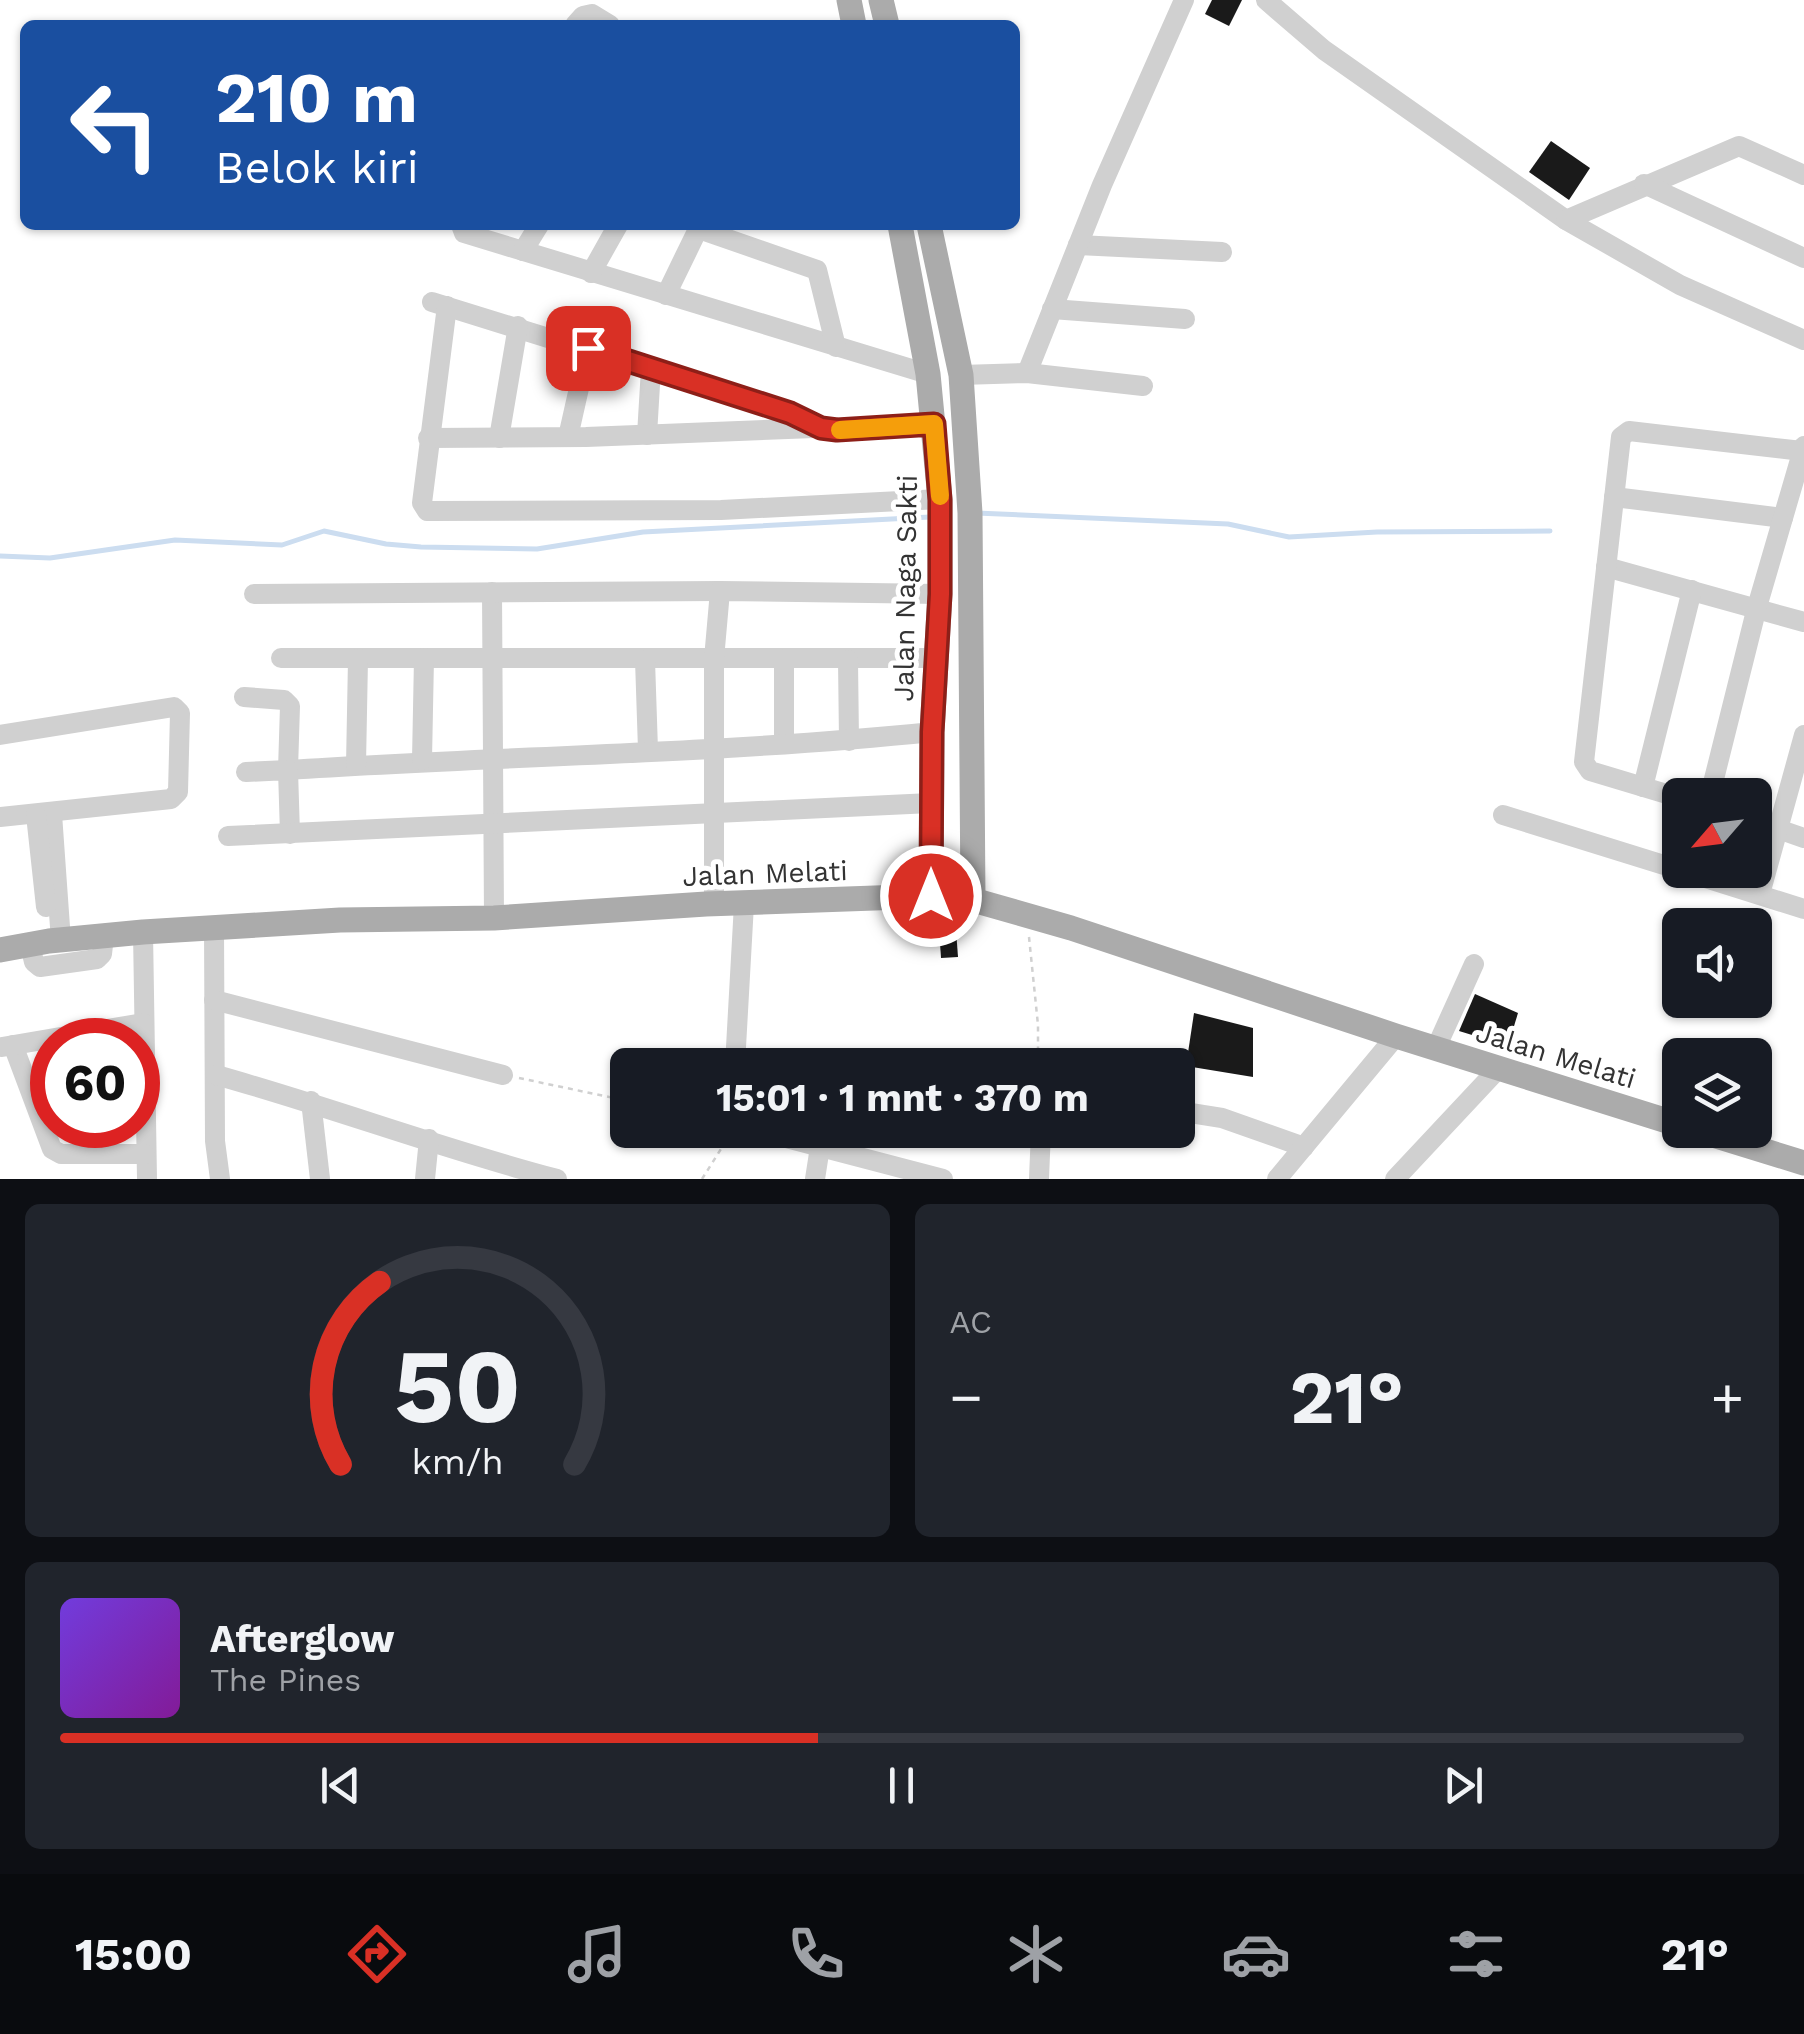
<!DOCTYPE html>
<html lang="id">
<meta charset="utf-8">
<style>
:root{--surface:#171b24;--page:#20242c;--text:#f1f3f6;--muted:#9ea1a6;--line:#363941;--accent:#d93025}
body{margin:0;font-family:"Work Sans",sans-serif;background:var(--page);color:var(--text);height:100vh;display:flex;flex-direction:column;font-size:38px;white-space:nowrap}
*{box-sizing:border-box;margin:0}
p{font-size:32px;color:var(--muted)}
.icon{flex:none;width:55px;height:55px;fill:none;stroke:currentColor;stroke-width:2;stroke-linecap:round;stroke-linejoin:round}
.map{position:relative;height:1179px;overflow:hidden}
.details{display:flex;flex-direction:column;gap:25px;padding:25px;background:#0d0f14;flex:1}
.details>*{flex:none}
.hud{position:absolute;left:20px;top:20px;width:1000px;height:210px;border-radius:15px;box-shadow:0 2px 8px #0004;background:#1a4fa0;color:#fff;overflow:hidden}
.needle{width:65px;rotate:242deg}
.controls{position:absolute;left:1662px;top:778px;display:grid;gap:20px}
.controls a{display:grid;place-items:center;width:110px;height:110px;border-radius:15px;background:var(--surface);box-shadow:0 2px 8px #0004;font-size:50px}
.speed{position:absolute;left:30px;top:1018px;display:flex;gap:20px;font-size:50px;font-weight:700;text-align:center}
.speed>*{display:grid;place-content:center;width:130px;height:130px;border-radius:50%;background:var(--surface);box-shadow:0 2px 8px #0004;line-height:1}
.speed .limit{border:15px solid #d22;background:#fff;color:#111}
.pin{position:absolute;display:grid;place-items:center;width:85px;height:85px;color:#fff;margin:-42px;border-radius:20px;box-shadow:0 5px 15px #0006}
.me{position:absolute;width:110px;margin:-55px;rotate:0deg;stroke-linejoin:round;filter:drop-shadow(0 0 8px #0008)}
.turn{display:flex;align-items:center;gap:35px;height:210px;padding:0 30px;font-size:45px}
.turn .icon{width:130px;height:130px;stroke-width:2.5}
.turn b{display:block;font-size:70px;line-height:85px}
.big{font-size:75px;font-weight:700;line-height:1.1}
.details .card{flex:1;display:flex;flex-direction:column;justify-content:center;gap:15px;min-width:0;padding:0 35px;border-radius:15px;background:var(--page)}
.details .dial{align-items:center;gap:0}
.dial svg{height:260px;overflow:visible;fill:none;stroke:var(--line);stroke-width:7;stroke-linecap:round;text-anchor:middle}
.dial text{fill:var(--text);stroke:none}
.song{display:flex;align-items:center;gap:30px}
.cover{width:120px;height:120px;border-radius:15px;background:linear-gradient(135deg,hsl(260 70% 55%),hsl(290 70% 35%))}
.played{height:10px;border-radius:5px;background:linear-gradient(90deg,var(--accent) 45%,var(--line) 45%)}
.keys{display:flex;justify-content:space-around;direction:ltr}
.heat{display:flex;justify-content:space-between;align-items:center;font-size:55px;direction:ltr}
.details .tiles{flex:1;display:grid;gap:25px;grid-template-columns:1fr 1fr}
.card:last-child{grid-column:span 2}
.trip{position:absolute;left:610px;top:1048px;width:585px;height:100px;border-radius:15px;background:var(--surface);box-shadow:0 2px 8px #0004;font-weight:700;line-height:100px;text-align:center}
.tab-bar{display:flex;height:160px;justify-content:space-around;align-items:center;background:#090b0e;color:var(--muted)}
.tab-bar .icon{width:70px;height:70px}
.tab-bar .selected{color:var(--accent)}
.tab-bar b{font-size:45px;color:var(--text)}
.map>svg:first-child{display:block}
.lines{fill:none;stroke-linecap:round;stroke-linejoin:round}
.stream{stroke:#ccddf0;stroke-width:5}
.building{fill:#1a1a1a}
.path{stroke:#d0d0d0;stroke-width:2.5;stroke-dasharray:5 5;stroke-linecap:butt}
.minor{stroke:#d0d0d0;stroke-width:20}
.major{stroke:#ababab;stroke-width:25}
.route-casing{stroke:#8d1f18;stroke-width:25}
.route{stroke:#d93025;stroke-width:18}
.slow{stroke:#f59e0b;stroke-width:18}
.labels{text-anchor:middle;stroke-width:10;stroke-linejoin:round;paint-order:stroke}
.street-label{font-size:28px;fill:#333;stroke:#fff}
</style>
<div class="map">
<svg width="1804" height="1179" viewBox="0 0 1804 1179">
<rect width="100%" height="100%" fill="#fff"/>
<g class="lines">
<g class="stream">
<path d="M976,513L1228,524L1289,537L1377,532L1550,531"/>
<path d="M0,556L50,558L175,540L282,545L324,531L386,544L421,547L537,549L643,532L930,517"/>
</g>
</g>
<g class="building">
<path d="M1212,0H1242L1229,26L1205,14Z"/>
<path d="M1551,141L1590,168L1569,200L1529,172Z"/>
<path d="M939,928L956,930L958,957L941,958Z"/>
<path d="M1475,994L1518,1013L1508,1046L1459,1031Z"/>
<path d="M1194,1013L1253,1028V1077L1186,1066Z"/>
</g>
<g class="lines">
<g class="path">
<path d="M1029,937L1038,1025V1065"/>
<path d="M519,1078L628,1101"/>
<path d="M702,1179L733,1130"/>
</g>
<g class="minor">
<path d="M1266,0L1324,50L1566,220"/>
<path d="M575,25L583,16L592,14L610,25"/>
<path d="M1804,175L1739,146L1566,220L1680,285L1804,340"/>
<path d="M1644,184L1804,258"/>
<path d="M461,225L464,233L928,374"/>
<path d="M699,229L817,270L836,347"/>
<path d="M1078,245L1222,252"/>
<path d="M523,251L539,225"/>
<path d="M591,273L618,225"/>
<path d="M666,295L700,225"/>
<path d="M432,302L790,413L821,428L837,430H869L934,424"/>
<path d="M447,306L422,503L427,511L721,510L940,499"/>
<path d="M1052,309L1185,319"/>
<path d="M1027,373L1102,185L1184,0"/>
<path d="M961,375L1027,373L1143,386"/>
<path d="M647,435L651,368"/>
<path d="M568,437L588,348"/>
<path d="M428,438L586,437L814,428"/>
<path d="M499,438L518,326"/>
<path d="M1614,497L1783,518"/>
<path d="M1606,567L1804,622"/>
<path d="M492,592L494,918"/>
<path d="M254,594L720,591"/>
<path d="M281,658H937"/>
<path d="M784,659V744"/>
<path d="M645,660L648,750"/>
<path d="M848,660L849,741"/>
<path d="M244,697L284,700L290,706L288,770C502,756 718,754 932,732"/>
<path d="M0,735L174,707L180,713L178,792L171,799L0,817"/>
<path d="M422,760L424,658"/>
<path d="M356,765L358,659"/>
<path d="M246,772L288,770L290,834"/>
<path d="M1643,787L1692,590"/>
<path d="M1710,795L1757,607L1804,446"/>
<path d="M1680,798L1590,771L1584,762L1621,437L1629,431L1802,451"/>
<path d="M52,814L61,941"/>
<path d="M36,815L46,907"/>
<path d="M1503,815L1680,870"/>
<path d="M1755,821L1804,838"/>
<path d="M228,836L931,803"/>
<path d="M1680,870L1804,909"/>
<path d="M1760,894L1804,735"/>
<path d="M714,904V659L720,591L940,594"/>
<path d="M214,927L215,1141L220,1179"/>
<path d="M143,932L147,1179"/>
<path d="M30,945L34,962L40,967L97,959L102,954L104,936"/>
<path d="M214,1000L503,1075"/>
<path d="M13,1045L52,1149L61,1154H145"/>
<path d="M2,1047L143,1023"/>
<path d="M1436,1048L1474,964"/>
<path d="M735,1065L744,904"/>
<path d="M216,1075C331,1107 442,1149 557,1179"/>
<path d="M311,1101L320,1179"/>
<path d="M1178,1111L1222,1118L1304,1147"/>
<path d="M756,1130L943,1179"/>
<path d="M425,1179L429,1139"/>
<path d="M815,1179L820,1147"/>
<path d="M1039,1179L1041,1130"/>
<path d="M1277,1179L1396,1036"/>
<path d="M1395,1179L1499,1068"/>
</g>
<g class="major">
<path d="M849,0L854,25"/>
<path d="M881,0L887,25"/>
<path d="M900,225L928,374L940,499V594L932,732L931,896"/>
<path d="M929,225L961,375L970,513L973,900"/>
<path d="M0,950L49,941L143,932L340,920L494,918L706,904L931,896L973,900L1071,928L1396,1036L1680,1125"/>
<path d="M1697,1130L1804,1163"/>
</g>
</g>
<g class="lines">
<defs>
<path id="route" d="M588,348L790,413L821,428L837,430L934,424L940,500V594L932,732L931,896"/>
</defs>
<use href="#route" class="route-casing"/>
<use href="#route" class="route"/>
<path class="slow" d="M840,430L934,424L940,496"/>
</g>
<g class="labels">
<g class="street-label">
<text transform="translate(905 588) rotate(-89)" y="10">Jalan Naga Sakti</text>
<text transform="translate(765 873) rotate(-2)" y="10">Jalan Melati</text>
<text transform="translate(1556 1055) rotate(17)" y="10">Jalan Melati</text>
</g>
</g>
</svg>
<div class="controls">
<a><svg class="needle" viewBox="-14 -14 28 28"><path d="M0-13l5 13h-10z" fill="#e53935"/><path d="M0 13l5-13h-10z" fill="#9ea1a6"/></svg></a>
<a><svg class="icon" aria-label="sound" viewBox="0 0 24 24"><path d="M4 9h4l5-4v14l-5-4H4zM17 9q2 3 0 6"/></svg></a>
<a><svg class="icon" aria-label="layers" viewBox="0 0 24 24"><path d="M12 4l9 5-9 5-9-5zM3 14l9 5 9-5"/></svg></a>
</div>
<div class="speed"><div class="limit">60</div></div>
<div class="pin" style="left:588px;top:348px;background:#d93025"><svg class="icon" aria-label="arrive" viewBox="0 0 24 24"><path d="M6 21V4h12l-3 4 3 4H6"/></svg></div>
<svg class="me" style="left:931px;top:896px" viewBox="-20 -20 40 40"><circle r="17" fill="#d93025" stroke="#fff" stroke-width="3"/><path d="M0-11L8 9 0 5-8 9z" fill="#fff"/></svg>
<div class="trip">15:01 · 1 mnt · 370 m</div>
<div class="hud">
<div class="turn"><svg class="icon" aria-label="left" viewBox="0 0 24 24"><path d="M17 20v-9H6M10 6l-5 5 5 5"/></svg><div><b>210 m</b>Belok kiri</div></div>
</div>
</div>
<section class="details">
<div class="tiles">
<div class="card dial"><svg viewBox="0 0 100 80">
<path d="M14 69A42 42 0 1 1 86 69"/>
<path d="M14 69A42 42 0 0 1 26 13" stroke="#d93025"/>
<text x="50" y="56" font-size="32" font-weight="700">50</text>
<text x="50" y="72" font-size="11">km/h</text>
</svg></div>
<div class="card"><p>AC</p>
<div class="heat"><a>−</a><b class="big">21°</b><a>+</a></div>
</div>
<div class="card">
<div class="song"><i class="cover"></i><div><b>Afterglow</b><p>The Pines</p></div></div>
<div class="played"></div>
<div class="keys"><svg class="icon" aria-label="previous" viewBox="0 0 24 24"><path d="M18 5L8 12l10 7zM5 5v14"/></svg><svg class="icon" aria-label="pause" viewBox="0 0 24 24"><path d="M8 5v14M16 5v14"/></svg><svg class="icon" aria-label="next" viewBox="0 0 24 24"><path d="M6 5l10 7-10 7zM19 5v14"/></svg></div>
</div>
</div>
</section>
<nav class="tab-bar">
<b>15:00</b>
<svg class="icon selected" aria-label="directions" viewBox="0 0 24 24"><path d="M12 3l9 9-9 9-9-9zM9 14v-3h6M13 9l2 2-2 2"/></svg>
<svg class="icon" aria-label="music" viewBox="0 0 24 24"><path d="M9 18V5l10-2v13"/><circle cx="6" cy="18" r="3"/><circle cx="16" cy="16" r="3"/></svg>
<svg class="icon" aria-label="phone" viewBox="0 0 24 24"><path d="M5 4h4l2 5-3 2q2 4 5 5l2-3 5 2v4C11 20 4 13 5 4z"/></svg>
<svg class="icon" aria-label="climate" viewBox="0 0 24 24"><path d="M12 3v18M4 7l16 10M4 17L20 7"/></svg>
<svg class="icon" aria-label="car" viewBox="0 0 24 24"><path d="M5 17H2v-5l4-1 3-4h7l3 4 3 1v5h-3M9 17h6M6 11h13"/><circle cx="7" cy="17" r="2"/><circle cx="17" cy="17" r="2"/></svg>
<svg class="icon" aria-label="filters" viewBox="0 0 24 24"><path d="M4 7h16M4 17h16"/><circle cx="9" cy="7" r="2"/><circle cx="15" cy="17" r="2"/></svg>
<b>21°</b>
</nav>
